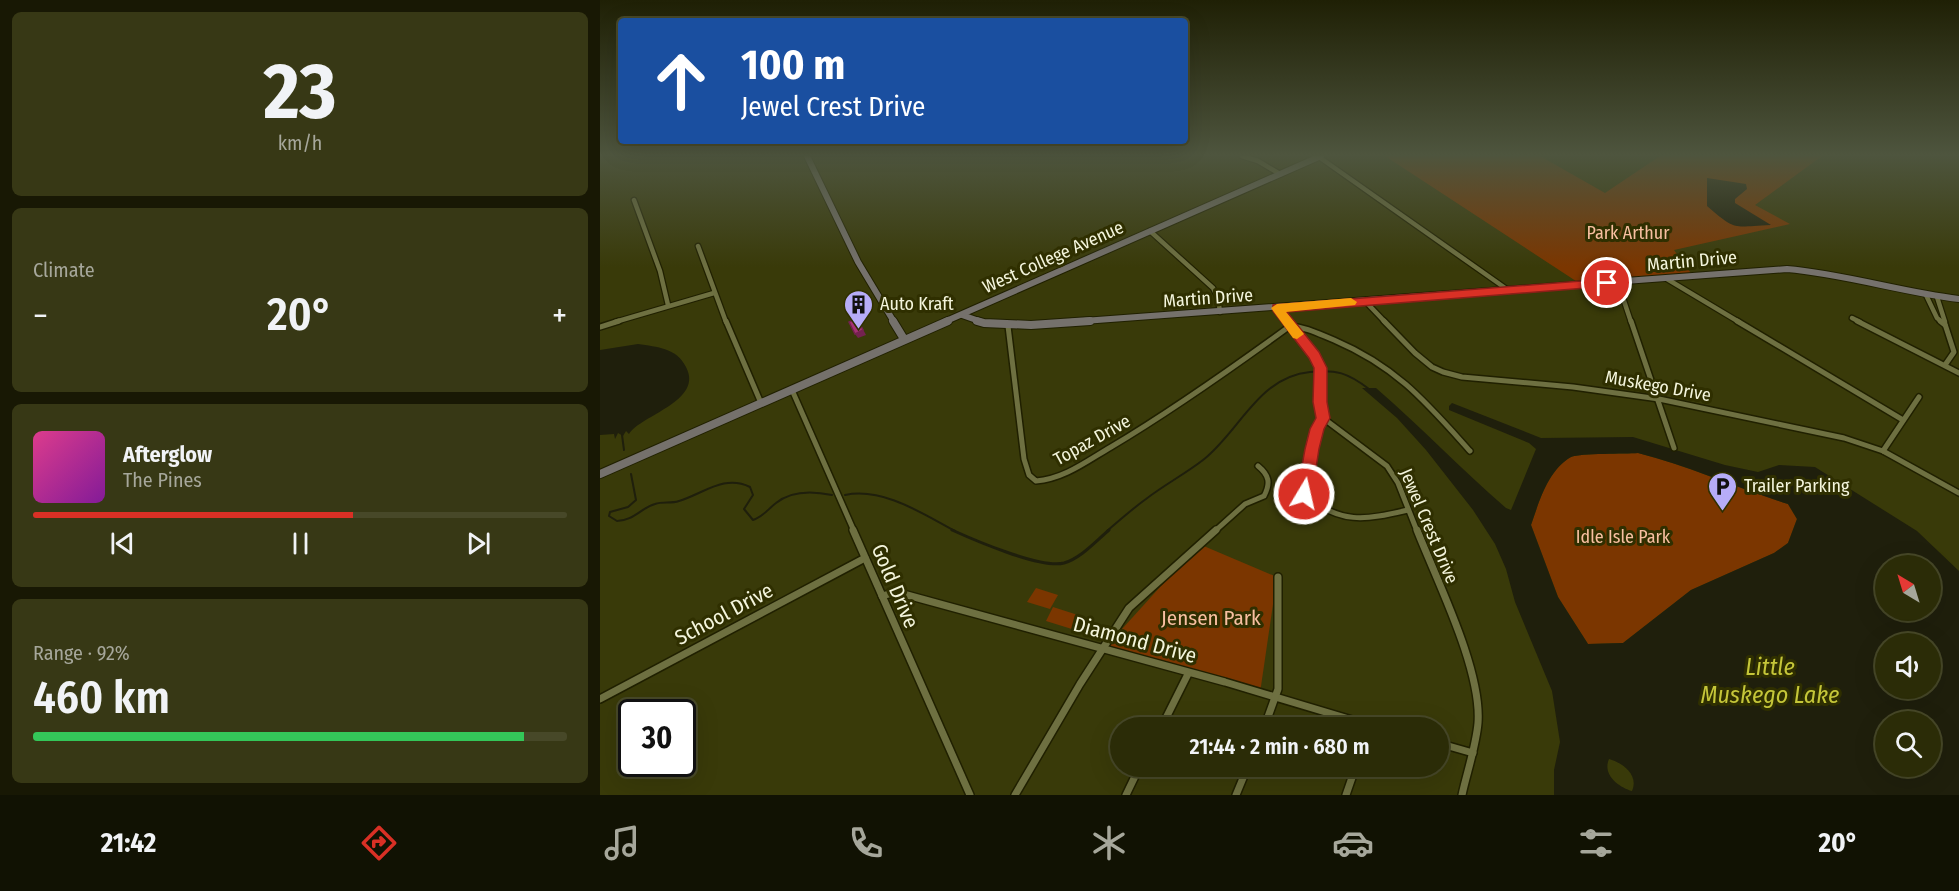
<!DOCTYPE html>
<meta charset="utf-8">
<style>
:root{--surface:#2b2c07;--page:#373815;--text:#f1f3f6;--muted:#a6a79b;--line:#474828;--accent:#d93025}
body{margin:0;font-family:"Fira Sans Condensed",sans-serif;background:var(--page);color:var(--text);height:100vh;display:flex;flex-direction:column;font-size:22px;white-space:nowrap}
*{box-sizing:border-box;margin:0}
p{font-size:20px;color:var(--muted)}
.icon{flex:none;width:33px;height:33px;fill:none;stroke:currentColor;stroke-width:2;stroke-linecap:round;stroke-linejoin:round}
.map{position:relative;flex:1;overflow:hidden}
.drawer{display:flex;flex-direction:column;gap:12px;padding:12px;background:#181804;width:600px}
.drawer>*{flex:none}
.guide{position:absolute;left:18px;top:18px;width:570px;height:126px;border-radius:6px;box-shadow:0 6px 24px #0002,0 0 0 2px var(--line);background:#1a4fa0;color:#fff;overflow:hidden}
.needle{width:39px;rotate:322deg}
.buttons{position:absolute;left:1275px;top:555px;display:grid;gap:12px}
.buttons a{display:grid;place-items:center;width:66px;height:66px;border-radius:50%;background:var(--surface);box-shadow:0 6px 24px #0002,0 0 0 2px var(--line);font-size:30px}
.speed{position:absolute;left:18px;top:699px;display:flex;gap:12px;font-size:30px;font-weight:700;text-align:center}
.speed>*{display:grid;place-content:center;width:78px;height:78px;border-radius:50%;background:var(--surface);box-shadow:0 6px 24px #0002,0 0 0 2px var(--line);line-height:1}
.speed .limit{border:3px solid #111;border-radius:9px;background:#fff;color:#111}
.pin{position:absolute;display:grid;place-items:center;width:51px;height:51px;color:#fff;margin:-26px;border:3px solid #fff;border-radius:50%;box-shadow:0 2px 6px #0007}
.me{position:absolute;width:66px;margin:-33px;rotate:9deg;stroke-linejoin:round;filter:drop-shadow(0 0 4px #0008)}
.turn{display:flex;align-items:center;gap:21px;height:126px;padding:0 24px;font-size:27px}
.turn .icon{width:78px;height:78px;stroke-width:2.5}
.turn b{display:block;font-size:42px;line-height:51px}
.big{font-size:45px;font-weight:600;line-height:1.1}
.drawer .tile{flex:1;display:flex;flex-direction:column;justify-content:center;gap:9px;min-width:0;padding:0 21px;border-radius:9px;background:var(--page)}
.drawer .dial{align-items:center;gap:0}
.dial b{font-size:78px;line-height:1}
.song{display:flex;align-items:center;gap:18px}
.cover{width:72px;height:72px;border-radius:9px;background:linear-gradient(135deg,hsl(330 70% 55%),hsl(290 70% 35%))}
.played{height:6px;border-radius:3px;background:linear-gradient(90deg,var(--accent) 60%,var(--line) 60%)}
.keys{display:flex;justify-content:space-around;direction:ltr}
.heat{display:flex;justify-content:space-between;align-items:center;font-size:33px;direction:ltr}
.charge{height:9px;border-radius:4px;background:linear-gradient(90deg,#34c759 92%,var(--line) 0)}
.trip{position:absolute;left:510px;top:717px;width:339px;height:60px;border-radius:30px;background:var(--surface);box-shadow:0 6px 24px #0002,0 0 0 2px var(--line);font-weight:600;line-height:60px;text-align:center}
.menu{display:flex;height:96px;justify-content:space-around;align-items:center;background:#111203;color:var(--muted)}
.menu .icon{width:42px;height:42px}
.menu .selected{color:var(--accent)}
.menu b{font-size:27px;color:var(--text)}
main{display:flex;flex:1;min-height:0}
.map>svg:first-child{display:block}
.green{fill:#7b3600}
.water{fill:#1f1f0c;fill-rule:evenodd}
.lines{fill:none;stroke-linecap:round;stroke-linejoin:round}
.stream-far1{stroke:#1f1f0c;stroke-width:2}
.stream{stroke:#1f1f0c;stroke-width:3}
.street-far2-casing{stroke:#202000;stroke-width:7}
.street-far1-casing{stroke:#202000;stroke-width:8}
.street-casing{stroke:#202000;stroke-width:10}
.secondary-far1-casing{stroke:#202000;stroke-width:8}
.secondary-casing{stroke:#202000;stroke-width:10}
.street-far2{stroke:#6e7041;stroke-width:4.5}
.street-far1{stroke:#6e7041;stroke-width:5}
.street{stroke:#6e7041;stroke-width:7}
.secondary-far1{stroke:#75716c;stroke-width:6}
.secondary{stroke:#75716c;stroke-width:8}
.shaded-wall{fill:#742250}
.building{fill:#a53173;stroke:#742250;stroke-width:1.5}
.route{fill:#d93025;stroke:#8d1f18;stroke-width:1.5}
.slow{fill:#f59e0b}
.labels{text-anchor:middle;stroke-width:6;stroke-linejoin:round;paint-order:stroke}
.park-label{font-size:18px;fill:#f8bfa0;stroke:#2f2f00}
.street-label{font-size:18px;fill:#f4f5dc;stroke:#2f2f00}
.poi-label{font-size:18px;fill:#f4f5dc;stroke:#2f2f00;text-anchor:start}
.near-street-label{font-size:21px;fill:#f4f5dc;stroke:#2f2f00}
.near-park-label{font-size:21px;fill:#f8bfa0;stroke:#2f2f00}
.near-water-label{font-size:24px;font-style:italic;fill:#c5c639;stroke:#2f2f00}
</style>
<main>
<section class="drawer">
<div class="tile dial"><b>23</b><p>km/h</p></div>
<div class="tile"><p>Climate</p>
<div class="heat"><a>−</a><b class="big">20°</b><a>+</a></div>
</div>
<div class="tile">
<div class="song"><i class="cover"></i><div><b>Afterglow</b><p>The Pines</p></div></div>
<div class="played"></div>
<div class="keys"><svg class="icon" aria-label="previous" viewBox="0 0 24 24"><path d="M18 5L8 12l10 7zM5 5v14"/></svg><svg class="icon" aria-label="pause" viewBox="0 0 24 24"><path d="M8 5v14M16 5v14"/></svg><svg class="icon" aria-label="next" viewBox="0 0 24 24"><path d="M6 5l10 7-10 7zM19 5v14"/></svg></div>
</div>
<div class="tile"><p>Range · 92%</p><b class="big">460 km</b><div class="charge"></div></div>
</section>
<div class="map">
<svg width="1359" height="795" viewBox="0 0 1359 795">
<rect width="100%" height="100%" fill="#393a09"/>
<g class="green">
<path d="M785,156H940L1005,193L1060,156H1222L1155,205L1190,224L1074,250L1093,276L982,285Z"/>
<path d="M1038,453C1089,466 1137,488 1188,504L1197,519L1188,543L1174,553L1091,590L1023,643L988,644L958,597L931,525C939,502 948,470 971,457C981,453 1025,454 1038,453Z"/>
<path d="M599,544L677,577L660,693L503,650Z"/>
<path d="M436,588L458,595L450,609L427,602Z"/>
<path d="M453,607L481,616L475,630L446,621Z"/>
</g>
<g class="water">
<path d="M1107,178L1146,184L1147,189L1135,199V203L1171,225C1134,226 1138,233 1107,206Z"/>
<path d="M38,344C57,347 77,348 86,367C104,401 41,415 29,434L26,431L23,436L18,433L15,439L14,434L0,435V350Z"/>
<path d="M762,388H776C821,427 861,469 906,508L911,510L936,449L929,443L849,410V406L852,403L941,438L1033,437L1125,465L1158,472L1179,465L1215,467L1317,531L1359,571V795H954V770L960,742L952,691L915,602L906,569L895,544L873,510L826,450L797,418ZM1038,453C1089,466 1137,488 1188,504L1197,519L1188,543L1174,553L1091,590L1023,643L988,644L958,597L931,525C939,502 948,470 971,457C981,453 1025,454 1038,453ZM1286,566H1330V610H1286ZM1286,644H1330V688H1286ZM1286,722H1330V766H1286ZM1009,759C1023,763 1039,775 1032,791C1019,787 1002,775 1009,759Z"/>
</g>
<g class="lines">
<g class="stream-far1">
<path d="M22,435L24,450"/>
<path d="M31,474L36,500L28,507L10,512L9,516L17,521C33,521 41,508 55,504C63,501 71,504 79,501C103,494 124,474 150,487L153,495L144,509L153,520C163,517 168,509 176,503C192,490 213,491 232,495"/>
<path d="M245,495C283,487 323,514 355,531"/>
<path d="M507,531C520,520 532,509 546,499C564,485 585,474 603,460C640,431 658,377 710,372C736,369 748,373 769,389"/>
</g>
<path class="stream" d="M352,530C374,540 441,569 464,563C481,558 496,541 509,530"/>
<defs>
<g id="street-far2">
<path d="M642,156L658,161L680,174"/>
<path d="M719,157L908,290"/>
<path d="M34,200L60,271L68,305"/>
<path d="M550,231L613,288L618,298L620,312"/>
<path d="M98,246L126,322"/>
<path d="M1067,279L1139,322"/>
<path d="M1018,283L1031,322"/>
<path d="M1326,295L1337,318L1342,322"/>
<path d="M1337,297L1345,322"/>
<path d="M766,302L785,322"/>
<path d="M677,308L688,322"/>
<path d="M1252,318L1260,322"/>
<path d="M15,322L114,293"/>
</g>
<g id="street-far1">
<path d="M126,321L161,403"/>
<path d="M687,321C700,336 720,353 721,376C722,390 718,404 723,418L787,466L798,483L817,531"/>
<path d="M784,321L815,353L832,367L843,372L862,377L973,387L1059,399L1244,438L1283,451L1359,493"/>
<path d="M1031,321L1074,448"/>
<path d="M1137,321L1303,420"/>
<path d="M1257,321L1359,373"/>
<path d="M1340,321L1345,325"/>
<path d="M1344,321L1354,352L1345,365"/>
<path d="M408,326L424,459L429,475L436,481C464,479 487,461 511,447C573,410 631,369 690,326C706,327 719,334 734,340C797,367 826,402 870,451"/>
<path d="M0,327L19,321"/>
<path d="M192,390L254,531"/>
<path d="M723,418L717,429L704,494C740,525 765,520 808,510"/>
<path d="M1283,451L1319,397"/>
<path d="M615,531L645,504L664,496C671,483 669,475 658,466"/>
</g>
<g id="street">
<path d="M253,530L370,795"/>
<path d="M817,530C837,581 882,670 878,723C876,746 867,772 862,795"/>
<path d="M282,596L296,592L625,682L779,728"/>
<path d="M0,699L265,558"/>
<path d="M561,728L588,674"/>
<path d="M664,728L678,689V577"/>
<path d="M838,743L873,753"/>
<path d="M415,795L480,684L529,608L616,530"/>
<path d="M526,795L540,766"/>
<path d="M636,795L648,766"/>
<path d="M746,795L756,766"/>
</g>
<g id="secondary-far1">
<path d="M207,156L258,262L294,322"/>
<path d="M362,315L382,322"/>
<path d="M344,322L721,156"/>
<path d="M470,322L1187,269C1245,274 1301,292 1359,299"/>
</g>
<g id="secondary">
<path d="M293,321L304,339"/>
<path d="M377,321L384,323L431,325L490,321"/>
<path d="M0,474L348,321"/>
</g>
</defs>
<use href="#street-far2" class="street-far2-casing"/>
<use href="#street-far1" class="street-far1-casing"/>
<use href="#street" class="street-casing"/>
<use href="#secondary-far1" class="secondary-far1-casing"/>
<use href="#secondary" class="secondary-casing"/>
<use href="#street-far2" class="street-far2"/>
<use href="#street-far1" class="street-far1"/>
<use href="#street" class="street"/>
<use href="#secondary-far1" class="secondary-far1"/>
<use href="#secondary" class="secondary"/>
</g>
<path class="shaded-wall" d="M257,318L266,335L258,338L255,334Z"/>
<path class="building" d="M257,318L263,330L255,334L249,322Z"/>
<linearGradient id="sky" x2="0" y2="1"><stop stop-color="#1f2005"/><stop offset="0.58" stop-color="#4e553e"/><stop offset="1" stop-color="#4e553e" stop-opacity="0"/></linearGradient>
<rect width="1359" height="267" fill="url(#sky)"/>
<path class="route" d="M1007,279L1011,280V286L687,312L719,352L727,368V402L730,418L724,429L719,449L712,494L710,499L704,501L699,499L697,494L705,449L710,429L716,418L713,402L714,368L709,358L673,311V305Z"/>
<path class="slow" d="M751,298L757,302L755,305L686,312L704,334L697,339L693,338L671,308L677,304Z"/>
<defs>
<symbol id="building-pin" viewBox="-11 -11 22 30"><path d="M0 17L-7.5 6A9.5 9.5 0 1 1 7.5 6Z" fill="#b6acf8" stroke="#2f2f00"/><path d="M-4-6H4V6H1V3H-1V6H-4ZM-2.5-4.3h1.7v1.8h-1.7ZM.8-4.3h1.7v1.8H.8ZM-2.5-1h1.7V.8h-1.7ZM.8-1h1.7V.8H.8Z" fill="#111"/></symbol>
<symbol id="parking-pin" viewBox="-11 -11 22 30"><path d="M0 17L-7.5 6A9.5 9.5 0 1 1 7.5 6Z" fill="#b6acf8" stroke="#2f2f00"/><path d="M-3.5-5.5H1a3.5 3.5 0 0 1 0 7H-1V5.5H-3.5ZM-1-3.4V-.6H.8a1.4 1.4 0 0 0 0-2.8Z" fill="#111"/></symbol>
</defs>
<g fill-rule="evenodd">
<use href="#building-pin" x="242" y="288" width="33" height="45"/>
<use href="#parking-pin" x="1106" y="470" width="33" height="45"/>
</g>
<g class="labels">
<g class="park-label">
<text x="1028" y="239">Park Arthur</text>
<text x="1023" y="543">Idle Isle Park</text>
</g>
<g class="street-label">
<text transform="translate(453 257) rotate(-24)" y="6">West College Avenue</text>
<text transform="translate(1092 261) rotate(-5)" y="6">Martin Drive</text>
<text transform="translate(608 298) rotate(-4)" y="6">Martin Drive</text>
<text transform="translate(1058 386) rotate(10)" y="6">Muskego Drive</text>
<text transform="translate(492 440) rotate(-29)" y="6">Topaz Drive</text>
<text transform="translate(829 526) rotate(67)" y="6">Jewel Crest Drive</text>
</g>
<g class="poi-label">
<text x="280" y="310">Auto Kraft</text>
<text x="1144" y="492">Trailer Parking</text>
</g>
<g class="near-street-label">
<text transform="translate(295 586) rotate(67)" y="7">Gold Drive</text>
<text transform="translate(124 614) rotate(-28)" y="7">School Drive</text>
<text transform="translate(535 640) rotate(15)" y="7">Diamond Drive</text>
</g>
<g class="near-park-label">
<text x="611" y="625">Jensen Park</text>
</g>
<g class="near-water-label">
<text x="1170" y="675">Little<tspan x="1170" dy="28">Muskego Lake</tspan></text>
</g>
</g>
</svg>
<div class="buttons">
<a><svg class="needle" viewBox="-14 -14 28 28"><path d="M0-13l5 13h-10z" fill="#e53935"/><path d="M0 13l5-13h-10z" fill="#a6a79b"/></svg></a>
<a><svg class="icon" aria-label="sound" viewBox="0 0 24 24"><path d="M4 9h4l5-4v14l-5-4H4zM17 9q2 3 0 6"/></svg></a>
<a><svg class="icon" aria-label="search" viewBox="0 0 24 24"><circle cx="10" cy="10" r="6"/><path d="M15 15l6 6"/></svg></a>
</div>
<div class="speed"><div class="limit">30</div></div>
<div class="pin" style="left:1007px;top:283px;background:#d93025"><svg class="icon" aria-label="arrive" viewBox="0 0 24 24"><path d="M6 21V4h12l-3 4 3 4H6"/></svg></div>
<svg class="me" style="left:704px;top:494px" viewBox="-20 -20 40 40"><circle r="17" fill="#d93025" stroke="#fff" stroke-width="3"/><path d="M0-11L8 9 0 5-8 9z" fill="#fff"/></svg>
<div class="trip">21:44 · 2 min · 680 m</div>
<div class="guide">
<div class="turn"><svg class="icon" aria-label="ahead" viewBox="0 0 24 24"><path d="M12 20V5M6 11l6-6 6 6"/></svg><div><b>100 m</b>Jewel Crest Drive</div></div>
</div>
</div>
</main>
<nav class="menu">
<b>21:42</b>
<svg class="icon selected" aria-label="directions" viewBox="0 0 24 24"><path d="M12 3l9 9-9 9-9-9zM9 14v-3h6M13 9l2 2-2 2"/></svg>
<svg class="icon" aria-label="music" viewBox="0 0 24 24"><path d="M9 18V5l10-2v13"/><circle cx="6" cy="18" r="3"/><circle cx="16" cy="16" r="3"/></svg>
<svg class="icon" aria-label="phone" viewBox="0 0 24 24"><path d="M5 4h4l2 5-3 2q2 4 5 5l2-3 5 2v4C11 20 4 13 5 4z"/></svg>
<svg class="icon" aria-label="climate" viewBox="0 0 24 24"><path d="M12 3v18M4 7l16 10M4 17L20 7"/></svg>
<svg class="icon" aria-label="car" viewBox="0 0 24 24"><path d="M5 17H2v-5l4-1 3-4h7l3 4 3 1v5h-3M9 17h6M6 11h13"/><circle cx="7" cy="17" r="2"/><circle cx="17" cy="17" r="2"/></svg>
<svg class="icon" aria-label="filters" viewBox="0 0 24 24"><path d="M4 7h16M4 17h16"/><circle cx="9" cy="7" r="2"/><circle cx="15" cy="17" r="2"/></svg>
<b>20°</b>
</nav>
